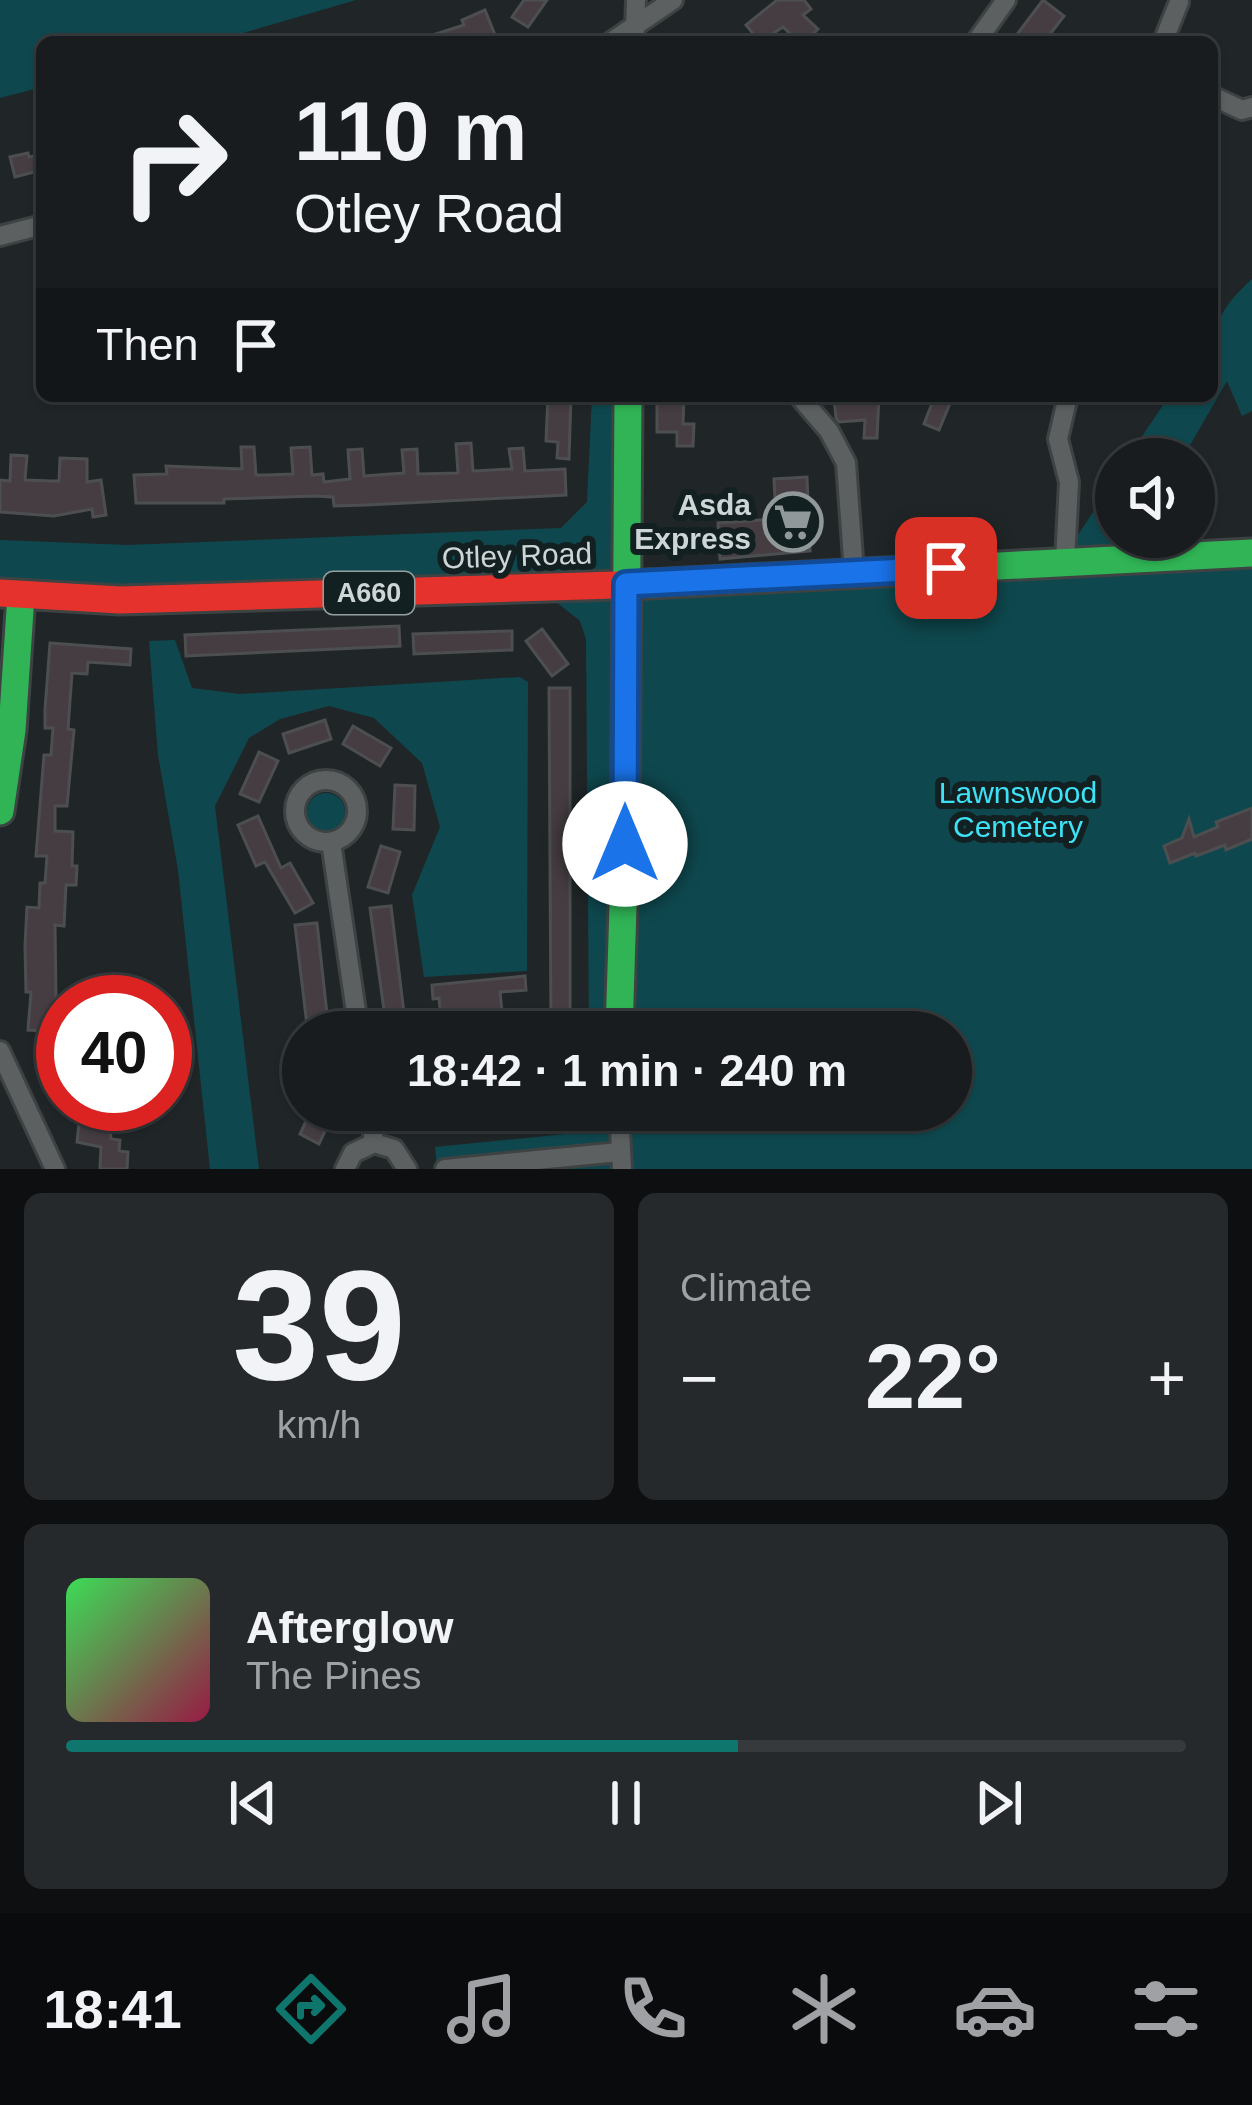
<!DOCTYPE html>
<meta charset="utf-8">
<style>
:root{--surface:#181c1e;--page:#25292b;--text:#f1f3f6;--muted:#9fa1a4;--line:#363a3c;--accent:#0f766e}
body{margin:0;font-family:Helvetica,sans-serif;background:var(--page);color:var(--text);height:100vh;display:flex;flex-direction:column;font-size:45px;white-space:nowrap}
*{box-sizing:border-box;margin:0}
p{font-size:39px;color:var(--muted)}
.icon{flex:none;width:66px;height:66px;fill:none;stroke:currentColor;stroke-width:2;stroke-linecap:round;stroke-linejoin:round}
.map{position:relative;height:1169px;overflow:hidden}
.sheet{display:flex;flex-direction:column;gap:24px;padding:24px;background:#0d0f10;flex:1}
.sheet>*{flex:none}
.banner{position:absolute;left:36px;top:36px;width:1182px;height:366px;border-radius:18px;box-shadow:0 3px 9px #0004,0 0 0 3px var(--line);background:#181c1e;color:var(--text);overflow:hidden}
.tools{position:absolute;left:1095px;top:438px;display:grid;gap:24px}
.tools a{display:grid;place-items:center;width:120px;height:120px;border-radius:50%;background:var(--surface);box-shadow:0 3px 9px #0004,0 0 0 3px var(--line);font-size:60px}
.speed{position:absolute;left:36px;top:975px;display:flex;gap:24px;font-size:60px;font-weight:700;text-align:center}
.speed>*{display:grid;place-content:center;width:156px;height:156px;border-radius:50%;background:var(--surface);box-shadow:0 3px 9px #0004,0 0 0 3px var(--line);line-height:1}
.speed .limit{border:18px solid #d22;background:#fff;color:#111}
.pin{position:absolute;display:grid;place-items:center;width:102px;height:102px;color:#fff;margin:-51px;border-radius:24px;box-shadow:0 6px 18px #0006}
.me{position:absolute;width:132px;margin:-66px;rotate:0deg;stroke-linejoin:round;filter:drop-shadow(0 0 9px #0008)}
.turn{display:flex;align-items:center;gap:42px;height:252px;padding:0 60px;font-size:54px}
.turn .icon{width:156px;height:156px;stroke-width:2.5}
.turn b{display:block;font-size:84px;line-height:102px}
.then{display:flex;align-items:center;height:114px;padding:0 60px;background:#0003;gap:24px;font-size:45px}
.big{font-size:90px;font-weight:800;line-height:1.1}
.sheet .tile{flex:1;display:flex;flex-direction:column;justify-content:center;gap:18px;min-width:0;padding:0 42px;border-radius:18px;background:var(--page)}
.sheet .dial{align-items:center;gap:0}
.dial b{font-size:156px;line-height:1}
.song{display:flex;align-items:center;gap:36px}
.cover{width:144px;height:144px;border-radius:18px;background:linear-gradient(135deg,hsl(130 70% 55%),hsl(340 70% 35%))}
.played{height:12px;border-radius:6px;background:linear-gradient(90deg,var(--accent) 60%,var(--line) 60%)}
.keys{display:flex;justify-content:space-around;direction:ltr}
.heat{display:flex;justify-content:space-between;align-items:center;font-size:66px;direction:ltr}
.sheet .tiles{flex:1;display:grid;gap:24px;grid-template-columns:1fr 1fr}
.tile:last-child{grid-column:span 2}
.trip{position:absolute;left:282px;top:1011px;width:690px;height:120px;border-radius:60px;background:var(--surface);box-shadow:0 3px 9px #0004,0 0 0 3px var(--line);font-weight:800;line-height:120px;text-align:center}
.dock{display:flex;height:192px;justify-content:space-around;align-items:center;background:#0a0b0c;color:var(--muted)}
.dock .icon{width:84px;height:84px}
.dock .current{color:var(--accent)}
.dock b{font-size:54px;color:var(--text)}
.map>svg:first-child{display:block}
.green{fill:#0e484e}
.building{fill:#453d42;stroke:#4d4e4f;stroke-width:3}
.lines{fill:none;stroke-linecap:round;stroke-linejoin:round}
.street-casing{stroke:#3d4243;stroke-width:24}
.fast-casing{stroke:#3d4243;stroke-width:33}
.jam-casing{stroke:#3d4243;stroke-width:33}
.street{stroke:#5c6061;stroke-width:18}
.fast{stroke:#30b455;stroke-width:27}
.jam{stroke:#e5322d;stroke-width:27}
.route-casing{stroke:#114b97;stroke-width:30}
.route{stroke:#1a73e8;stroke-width:21}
.labels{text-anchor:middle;stroke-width:12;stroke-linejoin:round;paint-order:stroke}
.shield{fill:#132021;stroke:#959fa0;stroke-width:3}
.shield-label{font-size:27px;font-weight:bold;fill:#cdd5d6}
.poi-label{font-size:30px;font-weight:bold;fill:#cdd5d6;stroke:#132021;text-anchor:end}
.street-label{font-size:30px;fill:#cdd5d6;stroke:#132021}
.park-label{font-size:30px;fill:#3ee2f6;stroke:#132021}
</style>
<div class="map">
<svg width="1252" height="1169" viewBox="0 0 1252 1169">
<rect width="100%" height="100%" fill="#202628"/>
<g class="green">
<path d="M0,0H356L212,42H42V87L0,98Z"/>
<path d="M1252,279V411L1242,416L1227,381L1182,459H1127L1169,396H1212C1212,339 1207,320 1252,279Z"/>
<path d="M592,396H628L626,568L1252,569V1169H437L435,1147L576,1133L584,1127L589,1110H951V1032H589L586,639L580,621L540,589L0,593V540L127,545L561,528L587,502Z"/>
<path d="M1116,477V537H1163L1167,548L1067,552Z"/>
<path d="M175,640L192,688L240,694L520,677L528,682L527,971L424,977L412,895L440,827L422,763L374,718L329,706L280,719L249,738L215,806L259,1169H210L178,870L158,755L149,641Z"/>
<circle cx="326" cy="812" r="19"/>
</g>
<g class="building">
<path d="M524,0H547L528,27L512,17Z"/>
<path d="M777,0H804L811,9L803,15L818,29L814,33L824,42H799L783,27L760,42L746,25Z"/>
<path d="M1043,0L1064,16L1044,42H1017L1022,36L1018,33Z"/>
<path d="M485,10L495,35L477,42H421L420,39L464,25L462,20Z"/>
<path d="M28,153L29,157L39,155L42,170L15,177L10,157Z"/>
<path d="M548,396H571L569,459L557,458L558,442L546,441Z"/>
<path d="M664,396H684L683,424H694L693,446H677V432H657V401H664Z"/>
<path d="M879,396L877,438H864L865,420L839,422L836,418L834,399Z"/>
<path d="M935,396H953L939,430L924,424Z"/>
<path d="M471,443L473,471L512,469L509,449L523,448L525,471L565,469L566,495L366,505L334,506L333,497L316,496L224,499V503H136L134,475L167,474L166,466L242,469L241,447H254L256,475H266L293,474L291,448L310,447L312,475L323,474L324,482L350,479L348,450L362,449L364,476L404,473L402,450L417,449L418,474L458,473L456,444Z"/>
<path d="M11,455L27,456L25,480L52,481H59L60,458L87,459V482L101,480L106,515L93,517L92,509L54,516L0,512V480L10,481Z"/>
<path d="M807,477L810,551L720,559L718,523L776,519L774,479Z"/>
<path d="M399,626L400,646L186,656L185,635Z"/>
<path d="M542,629L568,664L552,676L526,641Z"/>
<path d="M512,631V650L414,654L413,634Z"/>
<path d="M50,643L131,649L130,665L88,662L87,674L72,673L68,729L74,730L67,806H55V831L73,832L72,866H77L76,885H66L64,926L55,925L56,1000H63L61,1032L28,1030L31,992H26L25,946L27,907L39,908L40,883H45L47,856H36L44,755H51L53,728H45V709Z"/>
<path d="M549,688H570V1032H551Z"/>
<path d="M325,720L331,739L289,753L283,734Z"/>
<path d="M353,726L391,748L380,766L343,744Z"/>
<path d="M259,752L278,761L259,802L240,794Z"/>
<path d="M395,785L415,786L414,830L393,829Z"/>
<path d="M1252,808V839L1226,850L1225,845L1196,856L1195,853L1170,863L1164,846L1182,838L1189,819L1194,837L1218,827L1216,822Z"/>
<path d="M258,816L281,868L290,863L313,903L295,913L265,862L256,866L238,825Z"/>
<path d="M381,846L400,852L388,893L368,887Z"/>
<path d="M391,906L403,1005L407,1032H387L370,908Z"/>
<path d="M317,923L328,1023L307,1025L295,925Z"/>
<path d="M525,976L526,990L500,992L504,1032H442L439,998L433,999L432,985Z"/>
<path d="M81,1104L109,1105L111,1139L120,1140L119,1151L128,1152L127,1169H100L101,1147L77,1142Z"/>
<path d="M311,1110H335L319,1144L300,1134Z"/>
</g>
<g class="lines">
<defs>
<g id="street">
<path d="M635,31L636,0"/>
<path d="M611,42L673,0"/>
<path d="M976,42L1006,0"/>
<path d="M1163,42L1179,2"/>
<path d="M1212,96L1242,110L1252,107"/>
<path d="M0,236L42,225"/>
<path d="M799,396L829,431L846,463L854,572"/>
<path d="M1065,561L1069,482L1058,439L1068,396"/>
<circle cx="326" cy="811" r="31"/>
<path d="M331,842L359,1032"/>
<path d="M0,1051L55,1169"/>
<path d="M370,1110L374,1143"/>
<path d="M619,1110L622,1169"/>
<path d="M345,1169L353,1153L374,1143L394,1149L407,1169"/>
<path d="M445,1169L619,1152"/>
</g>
<g id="fast">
<path d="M649,584L1252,553"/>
<path d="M0,811L12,730L21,595"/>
<path d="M619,1032L625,844L628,396"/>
</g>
<path id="jam" d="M0,593L120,600L649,584"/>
</defs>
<use href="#street" class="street-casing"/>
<use href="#fast" class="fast-casing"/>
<use href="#jam" class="jam-casing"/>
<use href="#street" class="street"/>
<use href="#fast" class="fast"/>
<use href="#jam" class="jam"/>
</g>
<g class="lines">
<defs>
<path id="route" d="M625,844L626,584L946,568"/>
</defs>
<use href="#route" class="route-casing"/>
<use href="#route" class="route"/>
</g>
<defs>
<symbol id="supermarket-ring" viewBox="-11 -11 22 22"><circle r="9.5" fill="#132021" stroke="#909899" stroke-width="1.5"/><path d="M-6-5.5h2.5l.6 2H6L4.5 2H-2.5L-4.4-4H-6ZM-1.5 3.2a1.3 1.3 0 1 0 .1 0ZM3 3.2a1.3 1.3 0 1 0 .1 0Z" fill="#909899"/></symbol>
</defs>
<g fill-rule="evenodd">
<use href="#supermarket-ring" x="760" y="489" width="66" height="66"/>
</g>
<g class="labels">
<rect class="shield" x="324" y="572" width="90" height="42" rx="9"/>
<g class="shield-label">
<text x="369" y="602">A660</text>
</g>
<g class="poi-label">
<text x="751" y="515">Asda<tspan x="751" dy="34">Express</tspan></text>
</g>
<g class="street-label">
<text transform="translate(517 556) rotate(-2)" y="10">Otley Road</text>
</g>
<g class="park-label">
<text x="1018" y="803">Lawnswood<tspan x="1018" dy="34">Cemetery</tspan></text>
</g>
</g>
</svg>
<div class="tools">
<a><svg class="icon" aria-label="sound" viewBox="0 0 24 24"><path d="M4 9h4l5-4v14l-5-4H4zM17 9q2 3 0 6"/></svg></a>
</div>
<div class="speed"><div class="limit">40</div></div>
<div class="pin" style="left:946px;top:568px;background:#d93025"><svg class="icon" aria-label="arrive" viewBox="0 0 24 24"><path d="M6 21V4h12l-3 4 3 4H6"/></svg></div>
<svg class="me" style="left:625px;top:844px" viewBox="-20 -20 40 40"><circle r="19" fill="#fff"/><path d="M0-13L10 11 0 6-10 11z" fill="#1a73e8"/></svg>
<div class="trip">18:42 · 1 min · 240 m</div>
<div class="banner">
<div class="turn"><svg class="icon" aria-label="right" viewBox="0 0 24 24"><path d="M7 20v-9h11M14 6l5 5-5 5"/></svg><div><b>110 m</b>Otley Road</div></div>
<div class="then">Then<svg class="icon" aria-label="arrive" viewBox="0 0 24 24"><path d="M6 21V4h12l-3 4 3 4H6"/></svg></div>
</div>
</div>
<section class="sheet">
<div class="tiles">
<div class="tile dial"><b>39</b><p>km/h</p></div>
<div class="tile"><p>Climate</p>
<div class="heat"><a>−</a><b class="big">22°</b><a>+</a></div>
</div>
<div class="tile">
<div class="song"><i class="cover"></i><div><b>Afterglow</b><p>The Pines</p></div></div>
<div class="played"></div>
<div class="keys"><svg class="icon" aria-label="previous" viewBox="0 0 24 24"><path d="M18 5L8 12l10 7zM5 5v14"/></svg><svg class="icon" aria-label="pause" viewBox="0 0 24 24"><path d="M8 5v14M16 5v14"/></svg><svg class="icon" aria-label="next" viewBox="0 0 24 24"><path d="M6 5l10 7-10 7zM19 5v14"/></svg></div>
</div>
</div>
</section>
<nav class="dock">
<b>18:41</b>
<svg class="icon current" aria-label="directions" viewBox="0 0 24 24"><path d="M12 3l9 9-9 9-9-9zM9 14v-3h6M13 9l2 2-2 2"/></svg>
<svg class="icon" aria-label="music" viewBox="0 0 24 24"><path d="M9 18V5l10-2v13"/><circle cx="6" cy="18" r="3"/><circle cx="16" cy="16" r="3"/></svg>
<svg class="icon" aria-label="phone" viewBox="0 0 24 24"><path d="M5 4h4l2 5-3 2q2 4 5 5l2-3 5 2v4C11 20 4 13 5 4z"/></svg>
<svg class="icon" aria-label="climate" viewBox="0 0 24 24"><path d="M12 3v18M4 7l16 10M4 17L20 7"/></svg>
<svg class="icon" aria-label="car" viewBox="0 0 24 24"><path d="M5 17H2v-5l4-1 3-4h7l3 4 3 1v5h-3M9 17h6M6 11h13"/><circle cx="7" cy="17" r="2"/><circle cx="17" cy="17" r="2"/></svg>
<svg class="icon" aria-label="filters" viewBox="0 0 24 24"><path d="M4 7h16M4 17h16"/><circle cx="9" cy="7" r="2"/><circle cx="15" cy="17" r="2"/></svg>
</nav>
